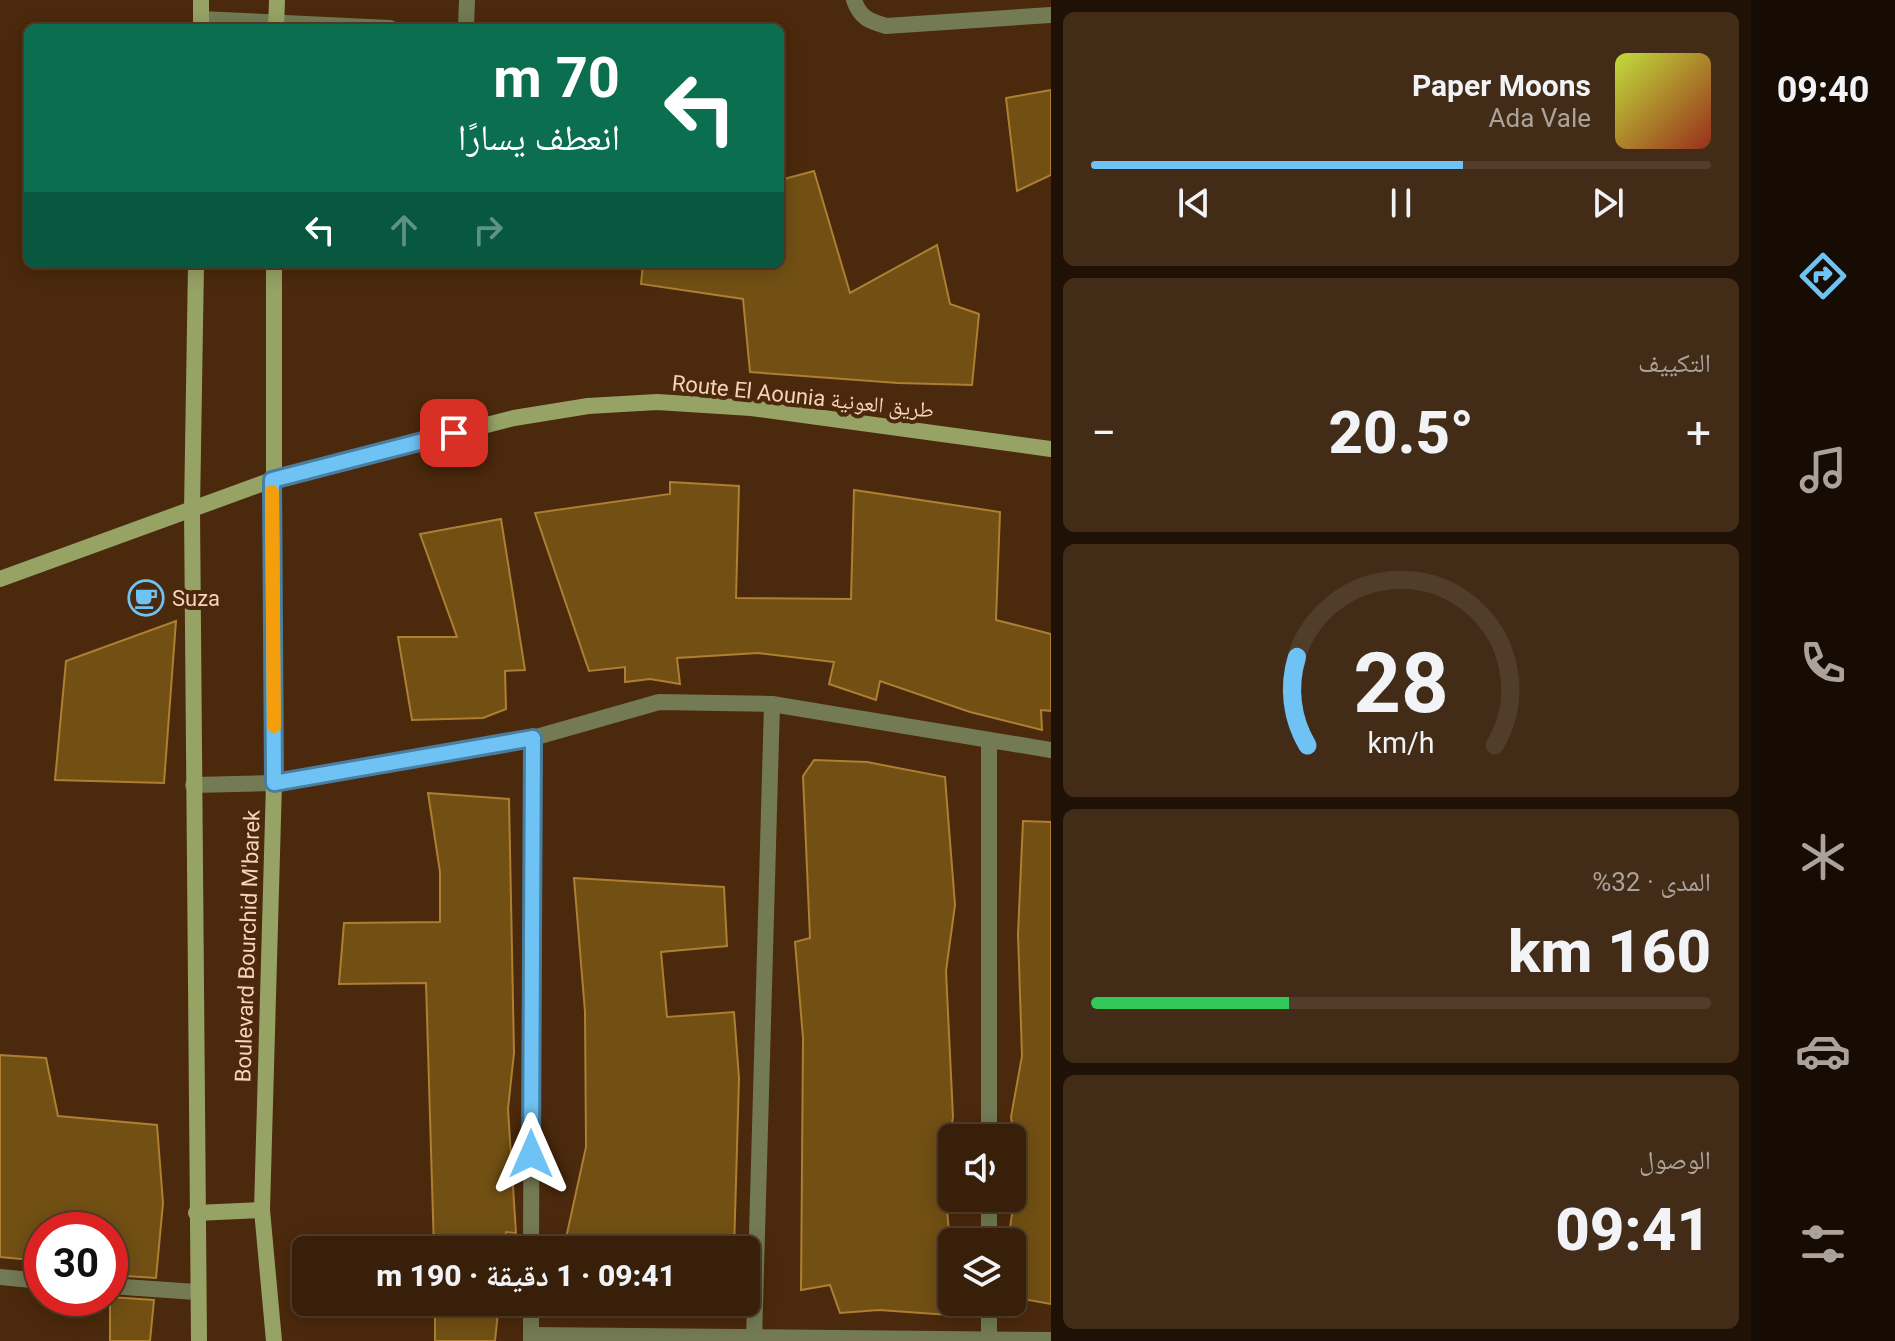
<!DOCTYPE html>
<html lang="ar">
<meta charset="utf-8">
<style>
:root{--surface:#381f09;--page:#432c17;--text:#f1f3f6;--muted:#aba29c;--line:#523d2a;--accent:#6fc2f4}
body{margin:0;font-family:Roboto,"Noto Naskh Arabic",sans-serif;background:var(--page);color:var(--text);direction:rtl;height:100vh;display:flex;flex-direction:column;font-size:30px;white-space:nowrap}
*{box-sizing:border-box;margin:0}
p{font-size:26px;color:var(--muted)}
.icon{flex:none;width:44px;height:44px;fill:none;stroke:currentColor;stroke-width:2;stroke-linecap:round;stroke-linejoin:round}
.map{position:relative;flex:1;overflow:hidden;direction:ltr}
.panel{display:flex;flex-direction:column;gap:12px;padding:12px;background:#1f1105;width:700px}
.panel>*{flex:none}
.hud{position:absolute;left:24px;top:24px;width:760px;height:244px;border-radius:12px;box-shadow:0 4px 20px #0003,0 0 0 2px var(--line);direction:rtl;background:#0b6e4f;color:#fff;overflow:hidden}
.tools{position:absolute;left:938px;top:1124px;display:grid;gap:16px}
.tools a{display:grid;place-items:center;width:88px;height:88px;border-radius:12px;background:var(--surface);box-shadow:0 4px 20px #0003,0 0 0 2px var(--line);font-size:40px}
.speed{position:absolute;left:24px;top:1212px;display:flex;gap:16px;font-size:40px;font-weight:700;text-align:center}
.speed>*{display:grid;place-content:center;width:104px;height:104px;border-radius:50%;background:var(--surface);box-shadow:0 4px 20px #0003,0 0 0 2px var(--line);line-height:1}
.speed .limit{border:12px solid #d22;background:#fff;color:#111}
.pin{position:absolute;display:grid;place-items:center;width:68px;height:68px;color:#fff;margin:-34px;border-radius:16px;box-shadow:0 4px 12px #0006}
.me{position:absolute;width:88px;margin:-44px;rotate:0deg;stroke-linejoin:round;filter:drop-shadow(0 0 6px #0008)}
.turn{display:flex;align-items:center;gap:28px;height:168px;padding:0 32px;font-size:36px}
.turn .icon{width:104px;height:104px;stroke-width:2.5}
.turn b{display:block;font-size:56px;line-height:68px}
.lanes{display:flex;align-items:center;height:76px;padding:0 32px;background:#0003;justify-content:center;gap:40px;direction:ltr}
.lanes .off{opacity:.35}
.big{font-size:60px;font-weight:800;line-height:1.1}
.panel .card{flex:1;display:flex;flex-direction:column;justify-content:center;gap:12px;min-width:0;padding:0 28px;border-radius:12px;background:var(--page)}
.panel .dial{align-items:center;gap:0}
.dial svg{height:208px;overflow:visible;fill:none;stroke:var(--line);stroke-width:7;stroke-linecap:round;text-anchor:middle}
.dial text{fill:var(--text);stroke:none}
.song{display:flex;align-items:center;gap:24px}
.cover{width:96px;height:96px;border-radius:12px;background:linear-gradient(135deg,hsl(70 70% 55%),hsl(10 70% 35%))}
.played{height:8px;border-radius:4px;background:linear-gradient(90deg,var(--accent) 60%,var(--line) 60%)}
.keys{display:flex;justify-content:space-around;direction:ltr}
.heat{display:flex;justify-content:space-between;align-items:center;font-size:44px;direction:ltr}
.charge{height:12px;border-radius:6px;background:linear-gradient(90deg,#34c759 32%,var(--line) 0)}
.trip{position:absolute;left:292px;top:1236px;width:468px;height:80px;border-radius:12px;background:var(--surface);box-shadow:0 4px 20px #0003,0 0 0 2px var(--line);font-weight:800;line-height:80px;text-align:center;direction:rtl}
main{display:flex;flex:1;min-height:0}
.tab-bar{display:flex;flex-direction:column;width:144px;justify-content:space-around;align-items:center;background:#160c04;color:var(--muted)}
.tab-bar .icon{width:56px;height:56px}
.tab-bar .current{color:var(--accent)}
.tab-bar b{font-size:36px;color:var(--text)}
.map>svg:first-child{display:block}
.building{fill:#725014;stroke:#ac7f33;stroke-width:2}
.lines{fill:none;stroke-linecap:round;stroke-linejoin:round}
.lane{stroke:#737a54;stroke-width:16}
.street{stroke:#737a54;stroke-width:16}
.secondary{stroke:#97a265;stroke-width:16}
.route-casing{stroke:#487e9f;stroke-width:20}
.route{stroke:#6fc2f4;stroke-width:14}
.slow{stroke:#f59e0b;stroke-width:14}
.labels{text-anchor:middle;stroke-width:8;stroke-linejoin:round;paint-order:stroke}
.street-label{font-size:22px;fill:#f8d3b9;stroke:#4b290c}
.poi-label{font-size:22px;fill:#f8d3b9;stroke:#4b290c;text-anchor:start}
</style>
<main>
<nav class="tab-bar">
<b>09:40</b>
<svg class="icon current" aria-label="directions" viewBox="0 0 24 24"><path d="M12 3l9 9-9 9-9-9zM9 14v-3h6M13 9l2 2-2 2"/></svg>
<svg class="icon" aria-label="music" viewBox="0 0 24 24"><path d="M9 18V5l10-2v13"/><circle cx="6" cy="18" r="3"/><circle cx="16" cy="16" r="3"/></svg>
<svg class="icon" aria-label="phone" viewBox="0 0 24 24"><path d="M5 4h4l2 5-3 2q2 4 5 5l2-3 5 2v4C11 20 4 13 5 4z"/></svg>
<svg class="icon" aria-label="climate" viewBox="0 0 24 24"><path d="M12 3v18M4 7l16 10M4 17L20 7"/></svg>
<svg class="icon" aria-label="car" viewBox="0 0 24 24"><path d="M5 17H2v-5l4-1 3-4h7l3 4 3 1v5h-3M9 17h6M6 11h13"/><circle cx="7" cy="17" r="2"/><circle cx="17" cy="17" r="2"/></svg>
<svg class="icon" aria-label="filters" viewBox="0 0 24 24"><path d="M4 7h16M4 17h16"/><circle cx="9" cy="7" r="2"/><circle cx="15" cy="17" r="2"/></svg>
</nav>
<section class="panel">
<div class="card">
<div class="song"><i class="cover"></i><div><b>Paper Moons</b><p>Ada Vale</p></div></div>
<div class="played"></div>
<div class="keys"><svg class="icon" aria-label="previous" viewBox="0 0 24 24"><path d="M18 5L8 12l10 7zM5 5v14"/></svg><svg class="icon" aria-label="pause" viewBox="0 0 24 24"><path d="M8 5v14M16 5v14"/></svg><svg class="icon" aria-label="next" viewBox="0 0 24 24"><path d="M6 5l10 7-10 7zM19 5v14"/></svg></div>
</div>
<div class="card"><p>التكييف</p>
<div class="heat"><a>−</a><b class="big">20.5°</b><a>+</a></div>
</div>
<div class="card dial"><svg viewBox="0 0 100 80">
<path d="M14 69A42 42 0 1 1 86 69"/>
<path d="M14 69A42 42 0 0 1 10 35" stroke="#6fc2f4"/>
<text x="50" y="56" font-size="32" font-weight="700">28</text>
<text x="50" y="72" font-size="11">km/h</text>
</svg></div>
<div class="card"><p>المدى · 32%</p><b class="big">160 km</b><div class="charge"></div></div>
<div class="card"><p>الوصول</p><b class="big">09:41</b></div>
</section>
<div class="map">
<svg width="1051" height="1341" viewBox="0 0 1051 1341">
<rect width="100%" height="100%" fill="#4b290c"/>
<g class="building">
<path d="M1051,90V175L1017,191L1006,98Z"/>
<path d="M814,171L850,293L937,245L950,304L979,314L972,385L898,383L750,372L743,299L641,284L643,264H780V180Z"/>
<path d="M670,482L739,486L736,598L851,599L854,490L1000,512L996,620L1051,634V711L1041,710L1042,730L970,712L880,681L876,700L829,684L834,662L758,653L677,658L680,684L650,679L625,682V667L589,671L535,513L670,494Z"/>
<path d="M501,519L525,670L505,671L506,709L483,718L412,720L398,637H457L420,534Z"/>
<path d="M176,621L164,783L55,780L66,661Z"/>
<path d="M814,760L867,762L945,777L955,905L946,971L953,1117L944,1172L949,1233L978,1234V1242H952L949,1315L879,1310L840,1313L830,1285L801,1290L803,1038L795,942L810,938L803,776Z"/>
<path d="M428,793L509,799L514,1053L508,1109L516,1233L506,1232L504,1250H434L426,983L339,984L344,923L440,922V872Z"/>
<path d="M1023,821L1051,822V1304L1012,1297V1242H1000V1234L1009,1235L1018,1172L1011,1117L1022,1056L1018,934Z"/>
<path d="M574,878L724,887L727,946L661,952L667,1017L734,1012L739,1078L734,1250H589L588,1240L566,1238L586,1147L585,1012Z"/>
<path d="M0,1055L46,1058L58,1116L157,1125L163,1203L156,1278L110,1275V1230H42V1261L0,1257Z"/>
<path d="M110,1297L154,1300L150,1341H110Z"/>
<path d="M435,1302H499L495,1341H435Z"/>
</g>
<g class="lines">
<g class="lane">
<path d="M201,19L390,28"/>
<path d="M466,28L467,0"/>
</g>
<g class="street">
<path d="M854,0C860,18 869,21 886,26L1051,15"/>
<path d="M193,785L274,783L533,738L659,702L772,704L1051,750"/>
<path d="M989,1138V740"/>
<path d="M989,1242V1198"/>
<path d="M531,1250L533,738"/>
<path d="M0,1277L42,1281"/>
<path d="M110,1286L196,1292"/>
<path d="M531,1335L1051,1340"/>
<path d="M754,1340L772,704"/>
<path d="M989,1340V1302"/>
<path d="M531,1341V1302"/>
</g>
<g class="secondary">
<path d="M201,28V0"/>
<path d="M276,28L277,0"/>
<path d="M196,264L192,510L199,1341"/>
<path d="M0,579L272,480L514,418L588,406L657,402L751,408L1051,449"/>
<path d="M196,1213L262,1210"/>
<path d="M274,1341L262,1210L274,783V264"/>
</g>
</g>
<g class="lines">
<defs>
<path id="route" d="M454,433L272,480L274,783L533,738L531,1154"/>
</defs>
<use href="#route" class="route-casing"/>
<use href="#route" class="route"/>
<path class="slow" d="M272,492L274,726"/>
</g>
<defs>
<symbol id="cafe-ring" viewBox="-11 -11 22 22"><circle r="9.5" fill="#4b290c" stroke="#6fc2f4" stroke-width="1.5"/><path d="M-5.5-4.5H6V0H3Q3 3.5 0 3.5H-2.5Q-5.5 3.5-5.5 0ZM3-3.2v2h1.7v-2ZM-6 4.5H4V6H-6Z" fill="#6fc2f4"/></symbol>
</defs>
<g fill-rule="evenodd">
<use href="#cafe-ring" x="126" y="578" width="40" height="40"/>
</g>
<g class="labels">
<g class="street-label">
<text transform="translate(803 396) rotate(6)" y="8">Route El Aounia طريق العونية</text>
<text transform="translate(247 946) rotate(-88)" y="8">Boulevard Bourchid M'barek</text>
</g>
<g class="poi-label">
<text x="172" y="606">Suza</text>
</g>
</g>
</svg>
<div class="tools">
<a><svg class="icon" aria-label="sound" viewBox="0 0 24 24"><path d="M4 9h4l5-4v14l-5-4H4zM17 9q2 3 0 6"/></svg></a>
<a><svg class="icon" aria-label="layers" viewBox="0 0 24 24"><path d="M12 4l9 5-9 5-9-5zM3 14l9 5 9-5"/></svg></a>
</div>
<div class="speed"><div class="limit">30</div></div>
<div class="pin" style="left:454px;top:433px;background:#d93025"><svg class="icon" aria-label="arrive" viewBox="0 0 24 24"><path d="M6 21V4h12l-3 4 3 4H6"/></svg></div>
<svg class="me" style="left:531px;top:1154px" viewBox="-20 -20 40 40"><path d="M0-17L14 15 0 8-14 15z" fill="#6fc2f4" stroke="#fff" stroke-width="4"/></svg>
<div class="trip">09:41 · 1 دقيقة · 190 m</div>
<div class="hud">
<div class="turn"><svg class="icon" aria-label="left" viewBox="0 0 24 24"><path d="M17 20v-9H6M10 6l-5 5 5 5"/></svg><div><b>70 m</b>انعطف يسارًا</div></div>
<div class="lanes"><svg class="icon" aria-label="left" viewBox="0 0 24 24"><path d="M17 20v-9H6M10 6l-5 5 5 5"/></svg><svg class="icon off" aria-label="ahead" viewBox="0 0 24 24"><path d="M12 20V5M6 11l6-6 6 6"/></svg><svg class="icon off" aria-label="right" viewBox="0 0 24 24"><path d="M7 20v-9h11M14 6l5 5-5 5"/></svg></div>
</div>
</div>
</main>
